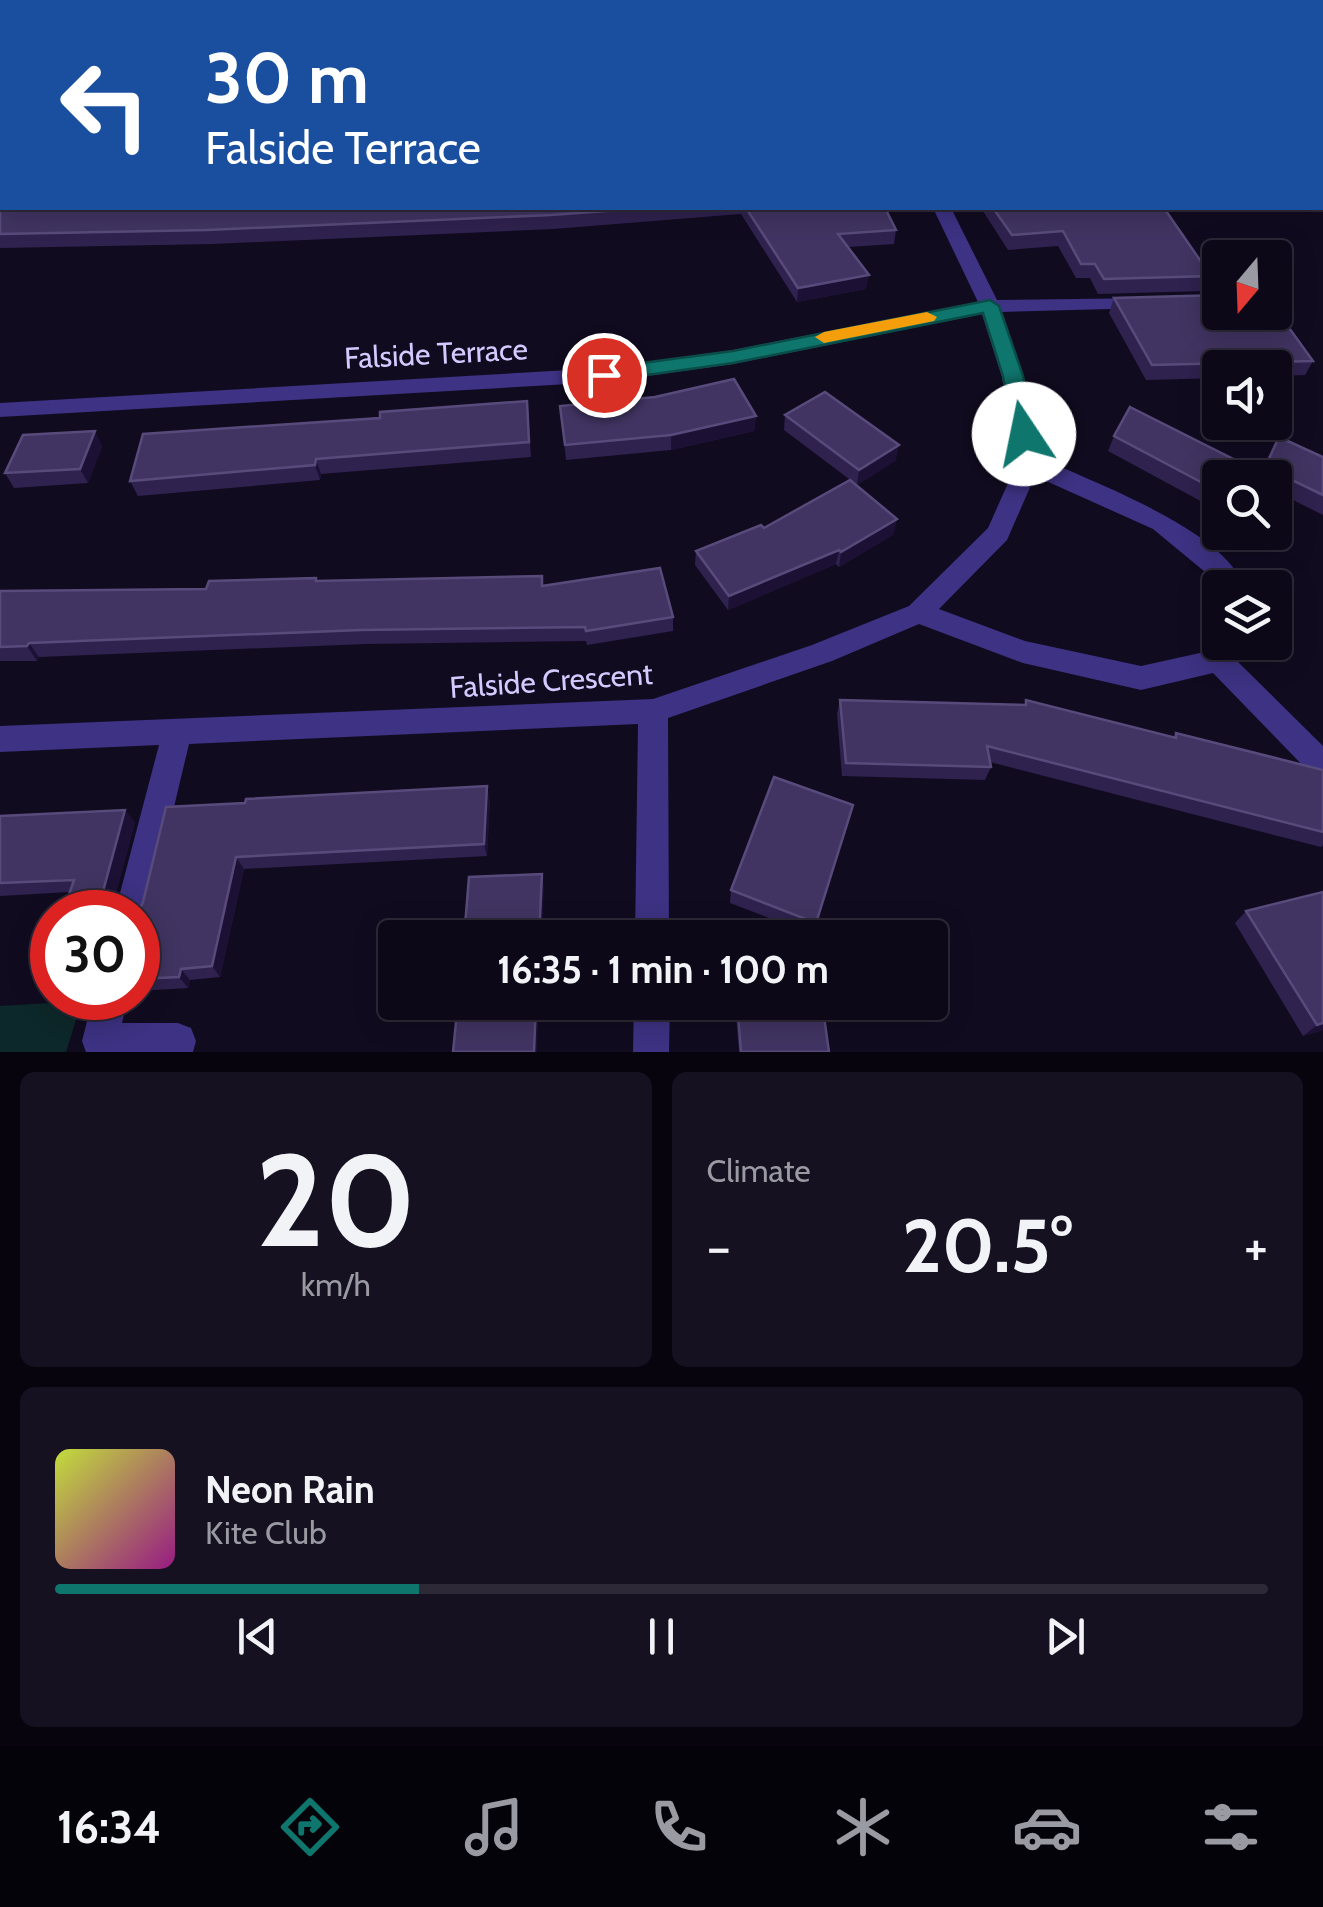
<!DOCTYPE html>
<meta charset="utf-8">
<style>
:root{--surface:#0d0818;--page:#161121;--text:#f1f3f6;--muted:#9a9aa2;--line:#2d2937;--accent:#0f766e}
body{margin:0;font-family:Cabin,sans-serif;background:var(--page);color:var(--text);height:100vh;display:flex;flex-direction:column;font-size:38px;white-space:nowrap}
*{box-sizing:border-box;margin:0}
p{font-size:32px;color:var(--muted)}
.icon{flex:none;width:55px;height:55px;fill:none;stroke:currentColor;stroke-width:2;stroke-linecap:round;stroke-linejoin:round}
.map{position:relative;height:1052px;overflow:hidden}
.side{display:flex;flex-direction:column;gap:20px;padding:20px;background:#07040d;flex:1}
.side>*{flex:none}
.banner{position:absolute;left:0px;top:0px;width:1325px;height:210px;box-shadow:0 5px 25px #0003,0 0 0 2px var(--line);background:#1a4fa0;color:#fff;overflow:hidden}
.needle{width:65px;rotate:199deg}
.fabs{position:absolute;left:1202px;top:240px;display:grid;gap:20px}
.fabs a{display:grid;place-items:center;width:90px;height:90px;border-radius:10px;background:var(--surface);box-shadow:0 5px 25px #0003,0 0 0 2px var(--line);font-size:50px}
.speed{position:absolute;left:30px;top:890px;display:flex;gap:20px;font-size:50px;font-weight:700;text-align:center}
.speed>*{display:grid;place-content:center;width:130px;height:130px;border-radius:50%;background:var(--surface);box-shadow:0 5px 25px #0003,0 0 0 2px var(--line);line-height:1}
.speed .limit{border:15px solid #d22;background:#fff;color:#111}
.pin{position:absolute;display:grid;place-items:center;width:85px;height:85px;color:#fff;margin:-42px;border:5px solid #fff;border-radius:50%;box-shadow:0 2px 10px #0007}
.me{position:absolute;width:110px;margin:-55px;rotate:349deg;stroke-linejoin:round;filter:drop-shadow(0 0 8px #0008)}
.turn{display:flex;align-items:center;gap:35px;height:210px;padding:0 40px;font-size:45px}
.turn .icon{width:130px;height:130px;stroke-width:2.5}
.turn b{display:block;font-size:70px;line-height:85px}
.big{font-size:75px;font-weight:800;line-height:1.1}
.side .widget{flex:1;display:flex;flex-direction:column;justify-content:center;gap:15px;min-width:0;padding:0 35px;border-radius:15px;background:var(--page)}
.side .dial{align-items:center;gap:0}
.dial b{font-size:130px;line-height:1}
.song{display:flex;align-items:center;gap:30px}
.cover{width:120px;height:120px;border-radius:15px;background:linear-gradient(135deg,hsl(70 70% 55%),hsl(310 70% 35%))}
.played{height:10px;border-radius:5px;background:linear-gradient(90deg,var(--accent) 30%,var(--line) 30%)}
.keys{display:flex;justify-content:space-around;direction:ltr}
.heat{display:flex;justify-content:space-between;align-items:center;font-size:55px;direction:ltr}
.side .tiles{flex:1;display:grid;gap:20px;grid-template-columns:1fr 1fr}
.widget:last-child{grid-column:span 2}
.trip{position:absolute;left:378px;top:920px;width:570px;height:100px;border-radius:10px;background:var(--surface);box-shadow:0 5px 25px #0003,0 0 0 2px var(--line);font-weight:800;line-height:100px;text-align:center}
.dock{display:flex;height:160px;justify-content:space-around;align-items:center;background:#05030a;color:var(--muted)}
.dock .icon{width:70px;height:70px}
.dock .on{color:var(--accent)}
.dock b{font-size:45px;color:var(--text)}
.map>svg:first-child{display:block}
.green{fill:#0d282a}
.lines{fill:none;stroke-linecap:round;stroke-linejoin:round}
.minor{fill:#3d3283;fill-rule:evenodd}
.wall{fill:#2f224f}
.shaded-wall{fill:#1c1134}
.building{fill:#413462;stroke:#584b7b;stroke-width:2.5}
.route{fill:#0f766e;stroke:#0a4d48;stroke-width:2.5}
.slow{fill:#f59e0b}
.labels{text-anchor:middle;stroke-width:10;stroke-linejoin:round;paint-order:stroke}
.street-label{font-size:30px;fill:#d5caff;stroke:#110b20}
</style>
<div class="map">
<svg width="1323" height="1052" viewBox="0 0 1323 1052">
<rect width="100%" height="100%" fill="#110b20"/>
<path class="green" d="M82,1001L66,1052H0V1006Z"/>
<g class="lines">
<g class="minor">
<path d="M2,92V104L0,105V93Z"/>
<path d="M933,208H951L997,300L1155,298L1158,302L1148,308L1002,312L1024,377L1040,458C1091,481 1229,532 1244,588H1220V592L1216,581L1153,529L1035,476L1007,540L939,609L1025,641L1141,666L1209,651L1220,633V642H1241L1233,657L1323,746V779L1312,775L1213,673L1141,690L1023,663L919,624L832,661L668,718L669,938H635L638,724L189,744L149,912L144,923L138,926V912H115L159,745L0,752V726L653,699L812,645L909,606L988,528L1017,463L1002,377L982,314L733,364L604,382L0,417V403L604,368L733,350L978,302Z"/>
<path d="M93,998H128L122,1023H178L191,1028L196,1041L193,1052H86L82,1041Z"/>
<path d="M634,1002H670L669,1052H633Z"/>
</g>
</g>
<g class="wall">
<path d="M0,163L2,208H885L896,230L894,244L848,247L866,289L797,302L741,214L553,229L212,244L0,248Z"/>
<path d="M981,208H1164L1211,276L1204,291L1098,294L1090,278H1076L1058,246L1008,250Z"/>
<path d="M1114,298L1244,326L1313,361L1305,375L1275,376V368H1220V378L1146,380L1109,313Z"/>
<path d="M560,406L756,416L754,431L671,450L566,460Z"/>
<path d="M785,415L896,460L857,485L784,430Z"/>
<path d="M528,416L531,457L321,474L320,480L138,496L130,481Z"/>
<path d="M1114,436L1241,463L1233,478H1220V492L1208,505L1108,451Z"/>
<path d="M1279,437L1323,457V515L1275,491V478H1258Z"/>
<path d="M102,446L88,483L14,488L5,473Z"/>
<path d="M764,528L894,534L839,567L836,564L728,610L695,565L696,551Z"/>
<path d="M318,581L544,585L673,617V631L587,645L586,641L366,644L39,657L37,661H0V591L206,589Z"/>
<path d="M840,700L1024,705L1026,700L1173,737L1176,733L1323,770V845L1321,847L990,762L991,767L985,780L842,776L837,714Z"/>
<path d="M490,799L487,856L244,869L220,977L190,980L188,988L138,991V913L143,902L166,807Z"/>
<path d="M0,816L135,822L113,904H124L131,912H63L69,892L0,896Z"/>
<path d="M850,818L813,935L730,903L731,890Z"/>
<path d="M1323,892V1030L1303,1036L1235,923L1246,911Z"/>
<path d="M735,1002H822L829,1052H739Z"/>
</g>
<g class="shaded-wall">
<path d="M869,275L866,289L797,302L798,288Z"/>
<path d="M756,416L754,431L671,450V435Z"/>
<path d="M95,431L102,446L88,483L80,469Z"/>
<path d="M899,445L896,460L857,485L859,470Z"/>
<path d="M316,459L321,474L320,480L315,465Z"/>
<path d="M1220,486V492L1208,505L1216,490Z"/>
<path d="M897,519L894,534L839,567L841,552Z"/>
<path d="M839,550L836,564L728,610L729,596Z"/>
<path d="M29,643L39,657L37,661L27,646Z"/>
<path d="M487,786L490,799L487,856L484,844Z"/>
<path d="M125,810L135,822L111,911L101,899Z"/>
<path d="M236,857L244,869L220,977L212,966Z"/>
<path d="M542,874L544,887L542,938H539Z"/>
<path d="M181,969L190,980L188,988L179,977Z"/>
<path d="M536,1002H539L537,1052H534Z"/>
<path d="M1323,1023V1030L1303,1036L1317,1025Z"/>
</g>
<g class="building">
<path d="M2,159V208H648L551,215L207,230L0,234V163Z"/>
<path d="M746,208H885L896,230L838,234L869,275L798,288Z"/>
<path d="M993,208H1164L1211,276L1104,279L1095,264H1081L1063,231L1012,235Z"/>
<path d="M1220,295V312H1235L1244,326L1287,325L1313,361L1152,365L1114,298Z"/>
<path d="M734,379L756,416L671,435L565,445L560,406L655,397Z"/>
<path d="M825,392L899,445L859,470L785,415Z"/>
<path d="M527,401L529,442L316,459L315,465L130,481L143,434L380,418V412Z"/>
<path d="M1130,407L1241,463L1228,478H1220V486L1216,490L1114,436Z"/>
<path d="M95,431L80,469L5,473L23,435Z"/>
<path d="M1279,437L1323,457V495L1265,467Z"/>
<path d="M850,480L897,519L841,552L839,550L729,596L696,551L761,525L764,528Z"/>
<path d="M660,568L673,617L586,631L585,627L361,630L29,643L27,646L0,647V591L206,589L209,581L316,578V581L542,576V586Z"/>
<path d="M840,700L1026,705V700L1176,738V733L1323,770V832L987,746L991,767L846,763Z"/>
<path d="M774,777L853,805L816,923L731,890Z"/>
<path d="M487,786L484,844L236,857L212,966L181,969L179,977L138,979V913L143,902L166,807L245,803L246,799Z"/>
<path d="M125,810L101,899L105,904H124L126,912H63L74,880L0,883V816Z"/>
<path d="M542,874L539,938H464L469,877Z"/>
<path d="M1323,892V1023L1317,1025L1246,911Z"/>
<path d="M52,944V969L44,970Z"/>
<path d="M458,1002H536L534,1052H453Z"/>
<path d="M737,1002H822L829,1052H741Z"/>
</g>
<path class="route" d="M990,300L999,306L1023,376L1034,434L1024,441L1013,434L1003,376L983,313L733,363L604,381L594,375L604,368L733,351Z"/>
<path class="slow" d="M927,312L937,317L934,321L824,343L815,337L824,332Z"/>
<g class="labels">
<g class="street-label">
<text transform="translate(436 354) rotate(-3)" y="10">Falside Terrace</text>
<text transform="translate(551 681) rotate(-4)" y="10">Falside Crescent</text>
</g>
</g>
</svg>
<div class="fabs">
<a><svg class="needle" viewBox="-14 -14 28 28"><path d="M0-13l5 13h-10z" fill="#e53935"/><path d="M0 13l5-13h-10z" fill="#9a9aa2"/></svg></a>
<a><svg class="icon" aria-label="sound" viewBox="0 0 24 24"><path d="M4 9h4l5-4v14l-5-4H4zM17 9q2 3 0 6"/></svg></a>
<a><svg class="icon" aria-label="search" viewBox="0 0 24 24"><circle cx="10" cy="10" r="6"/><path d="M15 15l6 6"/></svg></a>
<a><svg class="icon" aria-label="layers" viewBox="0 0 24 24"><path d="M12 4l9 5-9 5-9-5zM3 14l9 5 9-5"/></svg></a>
</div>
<div class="speed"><div class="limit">30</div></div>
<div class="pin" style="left:604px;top:375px;background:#d93025"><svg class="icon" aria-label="arrive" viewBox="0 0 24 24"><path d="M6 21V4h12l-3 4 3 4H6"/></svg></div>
<svg class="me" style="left:1024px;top:434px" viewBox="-20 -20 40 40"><circle r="19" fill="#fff"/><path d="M0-13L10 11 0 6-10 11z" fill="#0f766e"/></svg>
<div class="trip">16:35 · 1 min · 100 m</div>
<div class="banner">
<div class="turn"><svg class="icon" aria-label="left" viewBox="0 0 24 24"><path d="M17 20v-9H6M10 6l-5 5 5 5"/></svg><div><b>30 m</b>Falside Terrace</div></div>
</div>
</div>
<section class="side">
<div class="tiles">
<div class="widget dial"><b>20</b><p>km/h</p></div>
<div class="widget"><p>Climate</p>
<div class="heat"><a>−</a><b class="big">20.5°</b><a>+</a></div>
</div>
<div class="widget">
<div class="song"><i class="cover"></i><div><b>Neon Rain</b><p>Kite Club</p></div></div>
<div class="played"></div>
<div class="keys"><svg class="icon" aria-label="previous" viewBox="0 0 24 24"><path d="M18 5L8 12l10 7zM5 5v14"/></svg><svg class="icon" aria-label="pause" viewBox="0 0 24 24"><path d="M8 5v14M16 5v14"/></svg><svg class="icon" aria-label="next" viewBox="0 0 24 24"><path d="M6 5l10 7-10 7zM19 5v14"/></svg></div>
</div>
</div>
</section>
<nav class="dock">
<b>16:34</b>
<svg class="icon on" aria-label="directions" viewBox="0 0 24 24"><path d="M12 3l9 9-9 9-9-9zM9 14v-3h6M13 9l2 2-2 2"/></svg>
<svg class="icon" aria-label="music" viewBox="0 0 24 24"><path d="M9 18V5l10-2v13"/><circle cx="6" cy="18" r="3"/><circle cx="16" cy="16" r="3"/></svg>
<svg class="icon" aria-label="phone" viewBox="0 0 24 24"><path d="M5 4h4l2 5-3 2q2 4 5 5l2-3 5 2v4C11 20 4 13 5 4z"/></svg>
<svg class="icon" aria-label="climate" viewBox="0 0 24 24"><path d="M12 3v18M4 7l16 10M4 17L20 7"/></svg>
<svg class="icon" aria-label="car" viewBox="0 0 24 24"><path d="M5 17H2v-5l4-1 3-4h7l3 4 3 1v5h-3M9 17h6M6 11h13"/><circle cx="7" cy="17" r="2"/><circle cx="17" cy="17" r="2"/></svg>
<svg class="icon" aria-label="filters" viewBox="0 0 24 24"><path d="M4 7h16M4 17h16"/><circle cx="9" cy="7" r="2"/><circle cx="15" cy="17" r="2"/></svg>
</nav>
